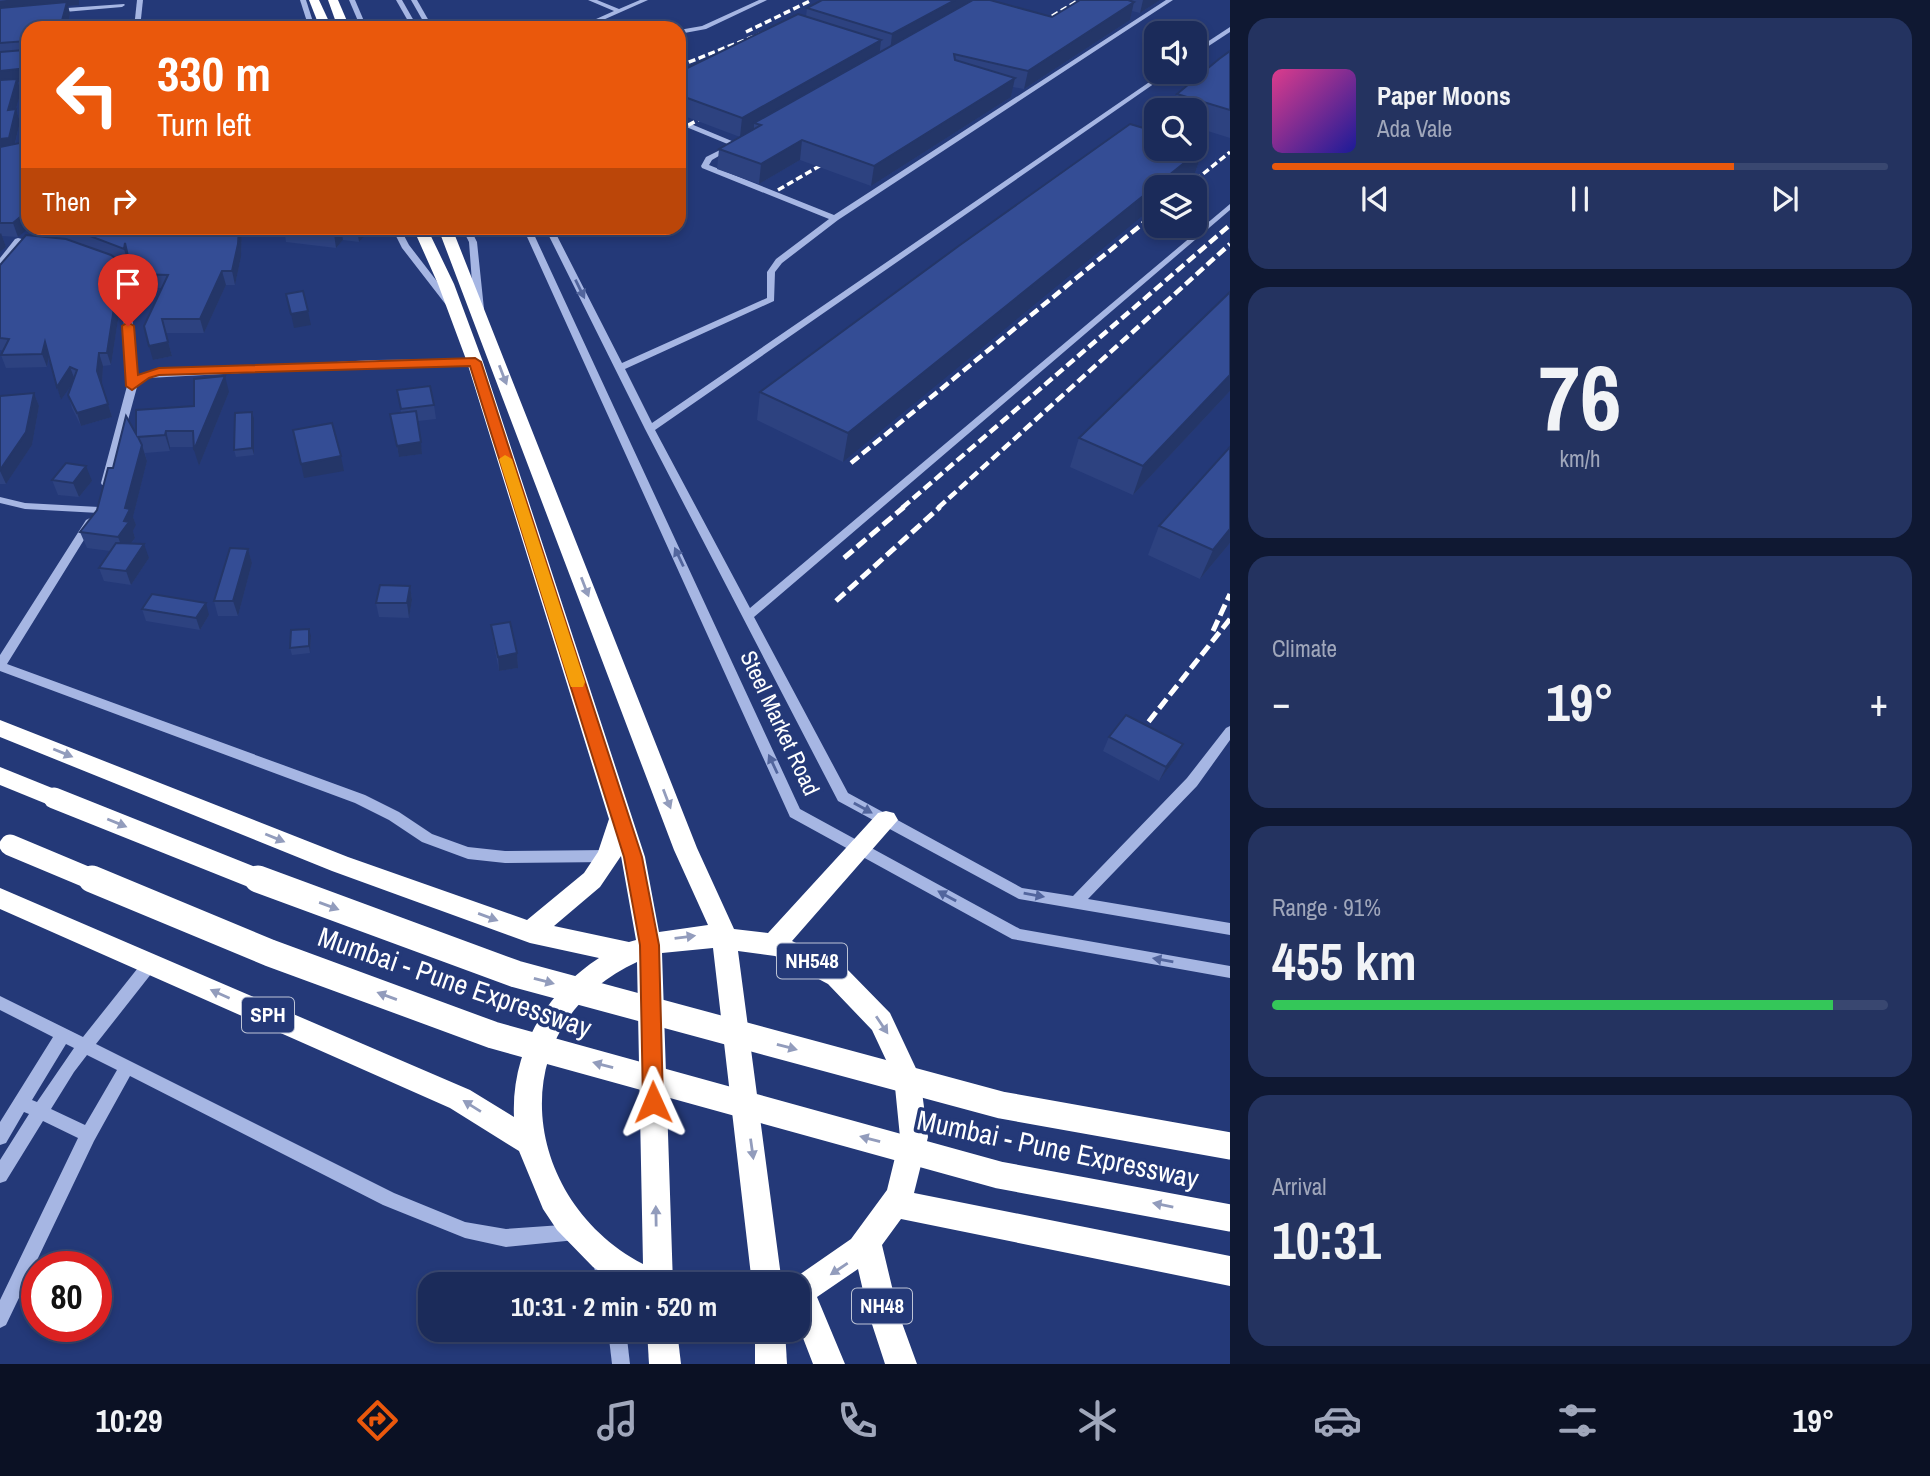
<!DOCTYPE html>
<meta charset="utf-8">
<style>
:root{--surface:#1b2b5a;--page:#243360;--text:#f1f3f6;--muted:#a0a7bb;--line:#394770;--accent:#ea580c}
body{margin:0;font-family:"Archivo Narrow",sans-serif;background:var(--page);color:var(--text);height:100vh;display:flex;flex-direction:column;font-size:26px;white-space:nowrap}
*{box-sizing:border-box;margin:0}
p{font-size:23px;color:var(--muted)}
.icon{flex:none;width:38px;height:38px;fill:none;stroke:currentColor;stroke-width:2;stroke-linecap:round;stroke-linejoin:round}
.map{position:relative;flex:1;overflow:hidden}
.details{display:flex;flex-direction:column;gap:18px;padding:18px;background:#0f1832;width:700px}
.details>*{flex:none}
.hud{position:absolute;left:21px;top:21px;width:665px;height:214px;border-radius:21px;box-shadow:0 4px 10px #0003,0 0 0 2px var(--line);background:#ea580c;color:#fff;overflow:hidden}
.controls{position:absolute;left:1144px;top:21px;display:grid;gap:14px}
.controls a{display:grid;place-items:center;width:63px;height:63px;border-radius:14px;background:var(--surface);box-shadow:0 4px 10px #0003,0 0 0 2px var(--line);font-size:35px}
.speed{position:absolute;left:21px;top:1251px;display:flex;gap:14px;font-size:35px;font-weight:700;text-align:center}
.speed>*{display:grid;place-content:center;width:91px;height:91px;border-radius:50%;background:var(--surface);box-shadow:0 4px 10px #0003,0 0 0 2px var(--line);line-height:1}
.speed .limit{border:10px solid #d22;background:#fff;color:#111}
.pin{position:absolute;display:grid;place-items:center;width:60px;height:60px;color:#fff;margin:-72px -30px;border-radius:50% 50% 50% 0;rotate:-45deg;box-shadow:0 0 7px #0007}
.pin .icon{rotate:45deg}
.me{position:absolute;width:77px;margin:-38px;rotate:359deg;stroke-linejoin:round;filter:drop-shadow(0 0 5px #0008)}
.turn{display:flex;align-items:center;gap:24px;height:147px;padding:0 21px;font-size:32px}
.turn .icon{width:91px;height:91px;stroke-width:2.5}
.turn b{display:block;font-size:49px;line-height:60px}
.then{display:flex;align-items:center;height:66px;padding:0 21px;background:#0003;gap:14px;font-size:26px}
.big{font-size:52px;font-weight:700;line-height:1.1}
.details .widget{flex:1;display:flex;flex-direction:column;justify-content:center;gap:10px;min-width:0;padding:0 24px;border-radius:21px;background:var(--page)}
.details .dial{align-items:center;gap:0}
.dial b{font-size:91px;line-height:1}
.song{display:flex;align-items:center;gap:21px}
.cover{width:84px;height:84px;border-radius:10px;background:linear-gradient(135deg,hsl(330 70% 55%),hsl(240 70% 35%))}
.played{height:7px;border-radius:4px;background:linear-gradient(90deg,var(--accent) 75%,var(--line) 75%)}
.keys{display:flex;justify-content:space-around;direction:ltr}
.heat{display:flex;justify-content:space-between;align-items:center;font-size:38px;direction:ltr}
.charge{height:10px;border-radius:5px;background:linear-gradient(90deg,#34c759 91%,var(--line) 0)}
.trip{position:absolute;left:418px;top:1272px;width:392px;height:70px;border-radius:21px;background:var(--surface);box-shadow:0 4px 10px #0003,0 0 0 2px var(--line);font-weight:700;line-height:70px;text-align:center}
.dock{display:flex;height:112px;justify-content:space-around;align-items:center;background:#0b1124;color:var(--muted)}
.dock .icon{width:49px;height:49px}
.dock .active{color:var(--accent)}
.dock b{font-size:32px;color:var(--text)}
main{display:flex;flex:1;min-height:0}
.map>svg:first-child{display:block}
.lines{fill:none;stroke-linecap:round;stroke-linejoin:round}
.minor{fill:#a6b6e3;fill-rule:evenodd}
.highway{fill:#fff;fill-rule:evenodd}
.rail-far2{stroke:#fff;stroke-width:3.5;stroke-dasharray:7 3.5;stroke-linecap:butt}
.rail-far1{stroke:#fff;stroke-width:4.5;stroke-dasharray:10 4.5;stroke-linecap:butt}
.rail{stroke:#fff;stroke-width:5;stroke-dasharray:12 5;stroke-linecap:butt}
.highway-bridge-far1{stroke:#fff;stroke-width:21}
.highway-bridge{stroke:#fff;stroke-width:27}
.wall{fill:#2d4280}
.shaded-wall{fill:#243668}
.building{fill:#344d95;stroke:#243668;stroke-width:2}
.oneway{fill:#52659d}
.oneway2{fill:#929cbc}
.route{fill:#ea580c;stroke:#983908;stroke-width:2}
.slow{fill:#f59e0b}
.labels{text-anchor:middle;stroke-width:7;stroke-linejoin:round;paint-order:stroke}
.shield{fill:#243978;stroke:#bdc4d6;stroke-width:2}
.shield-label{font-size:21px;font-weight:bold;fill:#fff}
.street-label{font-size:23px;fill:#fff;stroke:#243978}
.near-street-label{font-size:28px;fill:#fff;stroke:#243978}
</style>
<main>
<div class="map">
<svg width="1230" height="1364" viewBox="0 0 1230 1364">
<rect width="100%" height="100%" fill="#243978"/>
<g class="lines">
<g class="minor">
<path d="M137,0H143L140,28H134Z"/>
<path d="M300,0H306L315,28H309Z"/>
<path d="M349,0H355L367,28H361Z"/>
<path d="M396,0H402L418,28H412Z"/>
<path d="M411,0H417L433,28H427Z"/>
<path d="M588,0H597L619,9L640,0H648L585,28H576L614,11Z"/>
<path d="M759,0H767L706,29L679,34V30L702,26Z"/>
<path d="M1166,0H1173L838,220L782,263L775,272L774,301L625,369L652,423L1164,72H1171L655,430L750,608L1230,204V210L754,617L848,793L1022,888L1073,896L1187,778L1226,728L1230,726V740L1197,786L1088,899L1230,923V935L1019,899L838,801L645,429L545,228H553L622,363L767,298V272L776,259L829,219L702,168L701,166L706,157L730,145L679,124V119L739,144L712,160L709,165L834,215Z"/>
<path d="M124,4L125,5L122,7L53,13L50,11L53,9Z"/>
<path d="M1230,27V32L1195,55V50Z"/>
<path d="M28,84V88L0,90V86Z"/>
<path d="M392,228H400L409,245L456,306V310H450L402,248Z"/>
<path d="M462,228H470L477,242L484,309L479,312L474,309L469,242Z"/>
<path d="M523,228H531L800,809L1020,929L1230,966V978L1012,939L790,817Z"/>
<path d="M18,238L41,244L37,247L20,244L3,266L0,267V258L15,239Z"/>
<path d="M100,256H106L129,268L136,377L145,372L375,360L475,359L480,362L475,365L375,366L148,378L137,387L111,483L110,485H102L101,483L127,386L121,269L100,260Z"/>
<path d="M0,497L25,503L99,507L104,510L99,513L25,509L0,503Z"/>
<path d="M90,518L95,522L7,664L365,795L399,812L432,834L468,847L505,851L609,850L614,852L616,856L614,860L609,862L505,863L468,859L422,842L389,820L355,803L0,671V655L86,520Z"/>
<path d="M150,958L155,959L157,964L155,969L96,1044L394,1193L465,1222L506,1229L576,1224L582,1226L584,1232L582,1238L576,1240L506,1247L465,1238L383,1205L130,1076L94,1141L6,1325L0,1328V1300L78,1138L43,1121L6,1181L0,1183V1160L29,1114L24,1112L6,1143L0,1145V1122L53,1037L0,1010V996L83,1037L145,959ZM66,1044L74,1048L37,1102L32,1100ZM87,1055L117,1070L85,1125L51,1109L74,1072Z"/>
<path d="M601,1252L607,1255L617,1284H599L592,1261L595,1255Z"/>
<path d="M608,1330H626L630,1364H612Z"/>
</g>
<g class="highway">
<path d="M309,0H319L332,28H320Z"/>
<path d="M328,0H338L350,28H338Z"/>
<path d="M413,228H427L454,284L483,362L645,857L659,932L708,925L674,850L438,228H452L697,848L734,929L768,933L878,813L886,811L894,813L898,820L792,941L846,968L890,1013L920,1077L928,1137L914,1193L1230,1256V1286L901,1219L882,1245L898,1312L917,1364H885L868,1312L858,1269L817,1297L845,1364H813L798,1325V1284H786L851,1239L887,1190L900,1137L894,1077L872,1030L828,984L775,956L738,951L782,1284H752L713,948L662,953L673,1284H620L593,1267L557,1230L543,1209L519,1151L450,1108L0,909V888L470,1090L514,1117C511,1052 545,993 599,958L530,943L332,871L0,737V720L348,857L527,920L584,873L598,852L609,819L467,362L438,284ZM621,856L636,940L629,942L554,926L600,887ZM637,962L643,1264C519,1199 500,1025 637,962Z"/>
<path d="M0,767L62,792L65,798L62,804L54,807L0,785Z"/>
<path d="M647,1330H677L681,1364H649Z"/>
<path d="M755,1330H785L787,1364H755Z"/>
</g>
<g class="rail-far2">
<path d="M1034,27L1079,0"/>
<path d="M746,32L812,0"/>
<path d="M679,66L760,34"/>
<path d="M679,130L715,111"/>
<path d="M1187,187L1230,152"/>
<path d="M778,190L835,157"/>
<path d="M1145,222L1157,212"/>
</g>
<g class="rail-far1">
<path d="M851,463L1147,220"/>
<path d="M902,508L1230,225"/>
<path d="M938,508L1230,244"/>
</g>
<g class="rail">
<path d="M844,558L904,507"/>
<path d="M836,601L940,507"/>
<path d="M1213,631L1230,594"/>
<path d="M1138,735L1230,619"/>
</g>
<g class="highway-bridge-far1">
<path d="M54,798L262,881"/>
<path d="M10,845L96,881"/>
</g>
<g class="highway-bridge">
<path d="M92,879L270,953L493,1035L999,1175L1230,1218"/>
<path d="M258,879L516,974L1001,1105L1230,1146"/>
</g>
</g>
<g class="wall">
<path d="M0,0H79V5L68,6L70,14L67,28H28V81L18,82L21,91L16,109L20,122L15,144L20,143L28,108V228L18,237L2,236L6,247L0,252Z"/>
<path d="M1080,0H1160L1140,13L1132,11L1130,20L1024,89L1013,87L1011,97L871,186L800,160L759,184L717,169L719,149L740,137L679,114V72L806,17L807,8L1052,17Z"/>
<path d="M1230,51V138L1195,127V110H1172L1177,94Z"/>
<path d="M1204,147L1195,173L1178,187H1157L843,462L757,420L760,392Z"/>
<path d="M33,228H242L241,257L235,285H226L204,333H166L172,356L153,360L162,288L136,287L128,258V262L113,257L118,270L120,307L111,365L103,366L102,384L112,417L81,426L72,408L68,395L72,384L61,400L49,358L47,367L6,368L1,355L4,351L0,350V265L38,236L36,230Z"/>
<path d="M284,228H372L359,242L343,240L336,248L286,242L284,229Z"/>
<path d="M1230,292V391L1133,495L1070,467L1079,438Z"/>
<path d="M397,390L434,405L436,419L418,421L422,454L399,457L390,414L401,413Z"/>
<path d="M229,392L199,466L194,447H170V451L145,453L147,461L133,517L136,525L133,531L135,538L131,544L149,558L131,585L104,581L99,568L110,551L87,548L80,532L97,510L113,468L136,434L194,406Z"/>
<path d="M34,393L39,406L32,445L6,484H0V396Z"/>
<path d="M254,419V455L236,457L234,450Z"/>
<path d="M52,480L92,481L79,497L58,495Z"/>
<path d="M1159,526L1230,543L1200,579L1148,555Z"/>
<path d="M248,549L252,563L238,616H218L214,601Z"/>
<path d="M410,586L412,600L409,618L379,617L376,603Z"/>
<path d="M142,609L209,615L200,630L146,621Z"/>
<path d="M491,625L517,653L518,668L499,671L493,640Z"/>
<path d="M311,636L310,653L292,655L290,648Z"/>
<path d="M1109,737L1176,758L1159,781L1103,751Z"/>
</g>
<g class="shaded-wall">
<path d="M7,0H79V5L68,6L70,14L67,28H60L0,13V1Z"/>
<path d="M955,0H984L890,52L892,34Z"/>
<path d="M1143,0H1160L1140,13Z"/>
<path d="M1134,2L1130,20L1024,89L1028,71Z"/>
<path d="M881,40L879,59L754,123V129L740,137L742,118Z"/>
<path d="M28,68V81L18,82L21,91L16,109L20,122L13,151L0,153V71Z"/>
<path d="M1015,78L1011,97L871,186L874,166Z"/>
<path d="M802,140L800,160L759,184L761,164Z"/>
<path d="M1204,147L1195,173L1178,187H1157V204L843,462L848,433Z"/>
<path d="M26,212L28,218L29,228L18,237L13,223Z"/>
<path d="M239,228H242L241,257L235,285L232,271Z"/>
<path d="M340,228H341L343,240L336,248L334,234Z"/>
<path d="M358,228H372L359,242L357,229Z"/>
<path d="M1,233L6,247L0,252V234Z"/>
<path d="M125,243L129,256L128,262L124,249Z"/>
<path d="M115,258L118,270L120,307L111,365L107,353Z"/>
<path d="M222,271L226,285L204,333L200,319Z"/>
<path d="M308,311L311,325L294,328L291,314Z"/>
<path d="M162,319L172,356L153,360L149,346Z"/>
<path d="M45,342L49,355L47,367L42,354Z"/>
<path d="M99,353L103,366L102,384L112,417L81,426L77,413L97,371Z"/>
<path d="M70,367L75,380L61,400L57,387Z"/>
<path d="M1230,375V391L1133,495L1143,466Z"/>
<path d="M225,376L229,392L199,466L194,450Z"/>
<path d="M34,393L39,406L32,445L6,484L0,471Z"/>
<path d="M252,412L254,419V455L252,448Z"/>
<path d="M166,431L170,447V451L165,435Z"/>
<path d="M421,442L422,454L399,457L397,446Z"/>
<path d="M142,445L147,461L133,517L136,525L133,531L135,538L124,553L118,537Z"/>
<path d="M341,456L344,471L304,478L301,464Z"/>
<path d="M86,466L92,481L79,497L73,483Z"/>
<path d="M1230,529V543L1200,579L1213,550Z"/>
<path d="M144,544L149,558L131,585L126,571Z"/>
<path d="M248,549L252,563L238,616L233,601Z"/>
<path d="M410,586L412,600L409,618L407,603Z"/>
<path d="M206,603L209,615L200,630L196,618Z"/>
<path d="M309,629L311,636L310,653L309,646Z"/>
<path d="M517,653L518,668L499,671L498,657Z"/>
<path d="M1183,744L1176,758L1159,781L1166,767Z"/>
</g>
<g class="building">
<path d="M822,0H955L892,34L807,8Z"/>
<path d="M973,0H990L1052,17L1080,0H1128L1134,2L1028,71L954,54L955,60L1015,78L874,166L802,140L761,164L719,149L761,125L754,123Z"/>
<path d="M67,2L60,28H28V68L0,71V52L24,50L26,41L0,43V8Z"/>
<path d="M798,14L881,40L742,118L679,95V72Z"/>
<path d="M199,22V28H154V26Z"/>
<path d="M1230,51V110L1177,94L1219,59Z"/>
<path d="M17,79L8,110L16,109L9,138L0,139V80Z"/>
<path d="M28,108V214L26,212L13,223H0V147L20,143L27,109Z"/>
<path d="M1130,124L1157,132V149H1195V144L1204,147L848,433L760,392L960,245Z"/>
<path d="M61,228H239L238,244L232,271H222L200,319H162L168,342L149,346L144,326L168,275L132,274L125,243L124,249L69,228Z"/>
<path d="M284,228H340L334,234L284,229Z"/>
<path d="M26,235L66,239L111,255L115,258L116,295L107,353H99L97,371L108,404L77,413L68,395L77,370L70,367L57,387L45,342L42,354L1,355L9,339L0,338V265Z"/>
<path d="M303,291L308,311L291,314L286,294Z"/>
<path d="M1230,292V375L1143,466L1079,438Z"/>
<path d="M225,376L194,450L193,431H166L165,435L138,437L142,445L125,508L130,509L124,521L129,522L118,537L80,532L97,510L108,468H113L126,416L136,434V410L194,406V379Z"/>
<path d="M430,386L434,405L401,409L397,390Z"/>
<path d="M34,393L26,432L0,470V396Z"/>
<path d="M416,411L421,442L397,446L390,414Z"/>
<path d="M252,412V448L234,450L235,413Z"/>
<path d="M332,423L341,456L301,464L293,430Z"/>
<path d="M1230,447V529L1213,550L1159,526Z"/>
<path d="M66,463L86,466L73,483L52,480Z"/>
<path d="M116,543L144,544L126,571L99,568Z"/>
<path d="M230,548L248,549L233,601H214Z"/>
<path d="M380,585L410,586L407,603H376Z"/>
<path d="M152,594L206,603L196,618L142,609Z"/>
<path d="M510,622L517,653L498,657L491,625Z"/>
<path d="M309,629V646L290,648L291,630Z"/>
<path d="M1126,715L1183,744L1166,767L1109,737Z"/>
</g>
<defs><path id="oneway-solid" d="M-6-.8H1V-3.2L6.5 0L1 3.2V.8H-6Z" transform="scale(1.75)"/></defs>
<g class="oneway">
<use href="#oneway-solid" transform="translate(580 289) rotate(64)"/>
<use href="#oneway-solid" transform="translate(679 557) rotate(-115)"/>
<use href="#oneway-solid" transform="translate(773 764) rotate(-115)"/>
<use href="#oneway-solid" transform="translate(863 808) rotate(29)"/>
<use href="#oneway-solid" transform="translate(1034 895) rotate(10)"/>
<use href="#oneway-solid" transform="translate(947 896) rotate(-151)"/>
<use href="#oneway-solid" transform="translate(1163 960) rotate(-170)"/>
</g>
<g class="oneway2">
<use href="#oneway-solid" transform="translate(503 375) rotate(69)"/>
<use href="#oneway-solid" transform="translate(585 587) rotate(69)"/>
<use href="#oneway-solid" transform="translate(63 753) rotate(22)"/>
<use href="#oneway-solid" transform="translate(667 799) rotate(69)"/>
<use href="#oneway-solid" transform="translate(117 823) rotate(22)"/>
<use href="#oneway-solid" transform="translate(275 838) rotate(22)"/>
<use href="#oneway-solid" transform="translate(329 906) rotate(20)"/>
<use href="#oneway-solid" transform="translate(488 917) rotate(20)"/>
<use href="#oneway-solid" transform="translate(685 937) rotate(-7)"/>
<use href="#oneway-solid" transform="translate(544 981) rotate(15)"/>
<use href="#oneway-solid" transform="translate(220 994) rotate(-156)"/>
<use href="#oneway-solid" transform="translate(387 996) rotate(-160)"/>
<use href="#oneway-solid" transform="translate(882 1025) rotate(56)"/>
<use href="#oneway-solid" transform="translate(787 1047) rotate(15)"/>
<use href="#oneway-solid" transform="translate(603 1065) rotate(-165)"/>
<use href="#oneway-solid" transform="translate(472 1106) rotate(-148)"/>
<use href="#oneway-solid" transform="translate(870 1139) rotate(-165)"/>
<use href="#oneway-solid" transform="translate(752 1149) rotate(82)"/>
<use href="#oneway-solid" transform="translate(1163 1205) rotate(-169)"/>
<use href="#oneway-solid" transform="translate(656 1216) rotate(-91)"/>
<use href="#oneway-solid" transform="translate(839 1269) rotate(146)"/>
</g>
<path class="route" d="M128,322L134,326L138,375L159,368L475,358L481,362L642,857L659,945L663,1102L660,1109L653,1111L646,1109L643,1102L640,945L624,857L470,366L159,375L149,378L132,390L126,386L122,326Z"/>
<path class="slow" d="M505,455L512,459L585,682L583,687H571L569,682L499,459Z"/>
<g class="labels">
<g class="shield">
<rect x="777" y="943.5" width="70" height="35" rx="5"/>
<rect x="242" y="997.5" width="52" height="35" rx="5"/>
<rect x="852" y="1288.5" width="60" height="35" rx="5"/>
</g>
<g class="shield-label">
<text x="812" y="968">NH548</text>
<text x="268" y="1022">SPH</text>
<text x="882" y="1313">NH48</text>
</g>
<g class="street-label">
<text transform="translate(780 723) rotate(65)" y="8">Steel Market Road</text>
</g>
<g class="near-street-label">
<text transform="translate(455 982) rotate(19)" y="10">Mumbai - Pune Expressway</text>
<text transform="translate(1058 1149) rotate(12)" y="10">Mumbai - Pune Expressway</text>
</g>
</g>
</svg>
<div class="controls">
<a><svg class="icon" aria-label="sound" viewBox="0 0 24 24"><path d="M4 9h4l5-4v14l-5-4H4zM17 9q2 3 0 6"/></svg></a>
<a><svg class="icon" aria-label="search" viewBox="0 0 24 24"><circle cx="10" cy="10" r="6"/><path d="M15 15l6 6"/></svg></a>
<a><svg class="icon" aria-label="layers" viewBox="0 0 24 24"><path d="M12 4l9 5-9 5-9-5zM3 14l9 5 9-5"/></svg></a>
</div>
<div class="speed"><div class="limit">80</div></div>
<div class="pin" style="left:128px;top:326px;background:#d93025"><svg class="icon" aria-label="arrive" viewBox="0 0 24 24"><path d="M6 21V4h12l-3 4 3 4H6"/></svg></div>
<svg class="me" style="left:653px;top:1102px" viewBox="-20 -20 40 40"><path d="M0-17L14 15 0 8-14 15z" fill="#ea580c" stroke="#fff" stroke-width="4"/></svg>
<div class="trip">10:31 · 2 min · 520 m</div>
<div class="hud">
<div class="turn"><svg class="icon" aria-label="left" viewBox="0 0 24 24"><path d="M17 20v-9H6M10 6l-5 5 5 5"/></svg><div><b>330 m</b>Turn left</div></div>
<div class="then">Then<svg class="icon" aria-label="right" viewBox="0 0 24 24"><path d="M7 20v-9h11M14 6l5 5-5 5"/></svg></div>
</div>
</div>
<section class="details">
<div class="widget">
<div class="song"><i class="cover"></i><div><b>Paper Moons</b><p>Ada Vale</p></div></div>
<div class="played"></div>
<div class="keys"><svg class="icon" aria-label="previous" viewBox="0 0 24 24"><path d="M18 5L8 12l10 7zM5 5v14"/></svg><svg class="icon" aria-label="pause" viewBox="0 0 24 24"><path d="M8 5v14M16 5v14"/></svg><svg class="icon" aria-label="next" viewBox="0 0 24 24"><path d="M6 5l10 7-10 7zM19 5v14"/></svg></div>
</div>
<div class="widget dial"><b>76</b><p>km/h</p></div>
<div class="widget"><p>Climate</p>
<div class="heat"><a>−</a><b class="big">19°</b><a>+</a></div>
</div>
<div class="widget"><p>Range · 91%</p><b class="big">455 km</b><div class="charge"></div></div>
<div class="widget"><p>Arrival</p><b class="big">10:31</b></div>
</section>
</main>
<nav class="dock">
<b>10:29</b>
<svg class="icon active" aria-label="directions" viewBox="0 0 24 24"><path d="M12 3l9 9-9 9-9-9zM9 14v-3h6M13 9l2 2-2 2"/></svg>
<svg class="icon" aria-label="music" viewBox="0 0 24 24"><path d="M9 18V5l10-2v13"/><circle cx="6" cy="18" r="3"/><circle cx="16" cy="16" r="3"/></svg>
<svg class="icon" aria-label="phone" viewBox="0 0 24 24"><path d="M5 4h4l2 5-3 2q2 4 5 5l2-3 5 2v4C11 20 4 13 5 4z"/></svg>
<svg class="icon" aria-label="climate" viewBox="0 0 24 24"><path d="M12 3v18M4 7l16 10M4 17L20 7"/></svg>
<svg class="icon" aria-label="car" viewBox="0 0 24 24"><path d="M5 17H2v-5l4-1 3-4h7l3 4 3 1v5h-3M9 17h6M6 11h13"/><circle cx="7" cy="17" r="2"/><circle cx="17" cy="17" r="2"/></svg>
<svg class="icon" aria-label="filters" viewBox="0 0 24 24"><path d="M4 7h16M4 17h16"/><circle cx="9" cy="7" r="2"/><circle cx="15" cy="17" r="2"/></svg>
<b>19°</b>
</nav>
